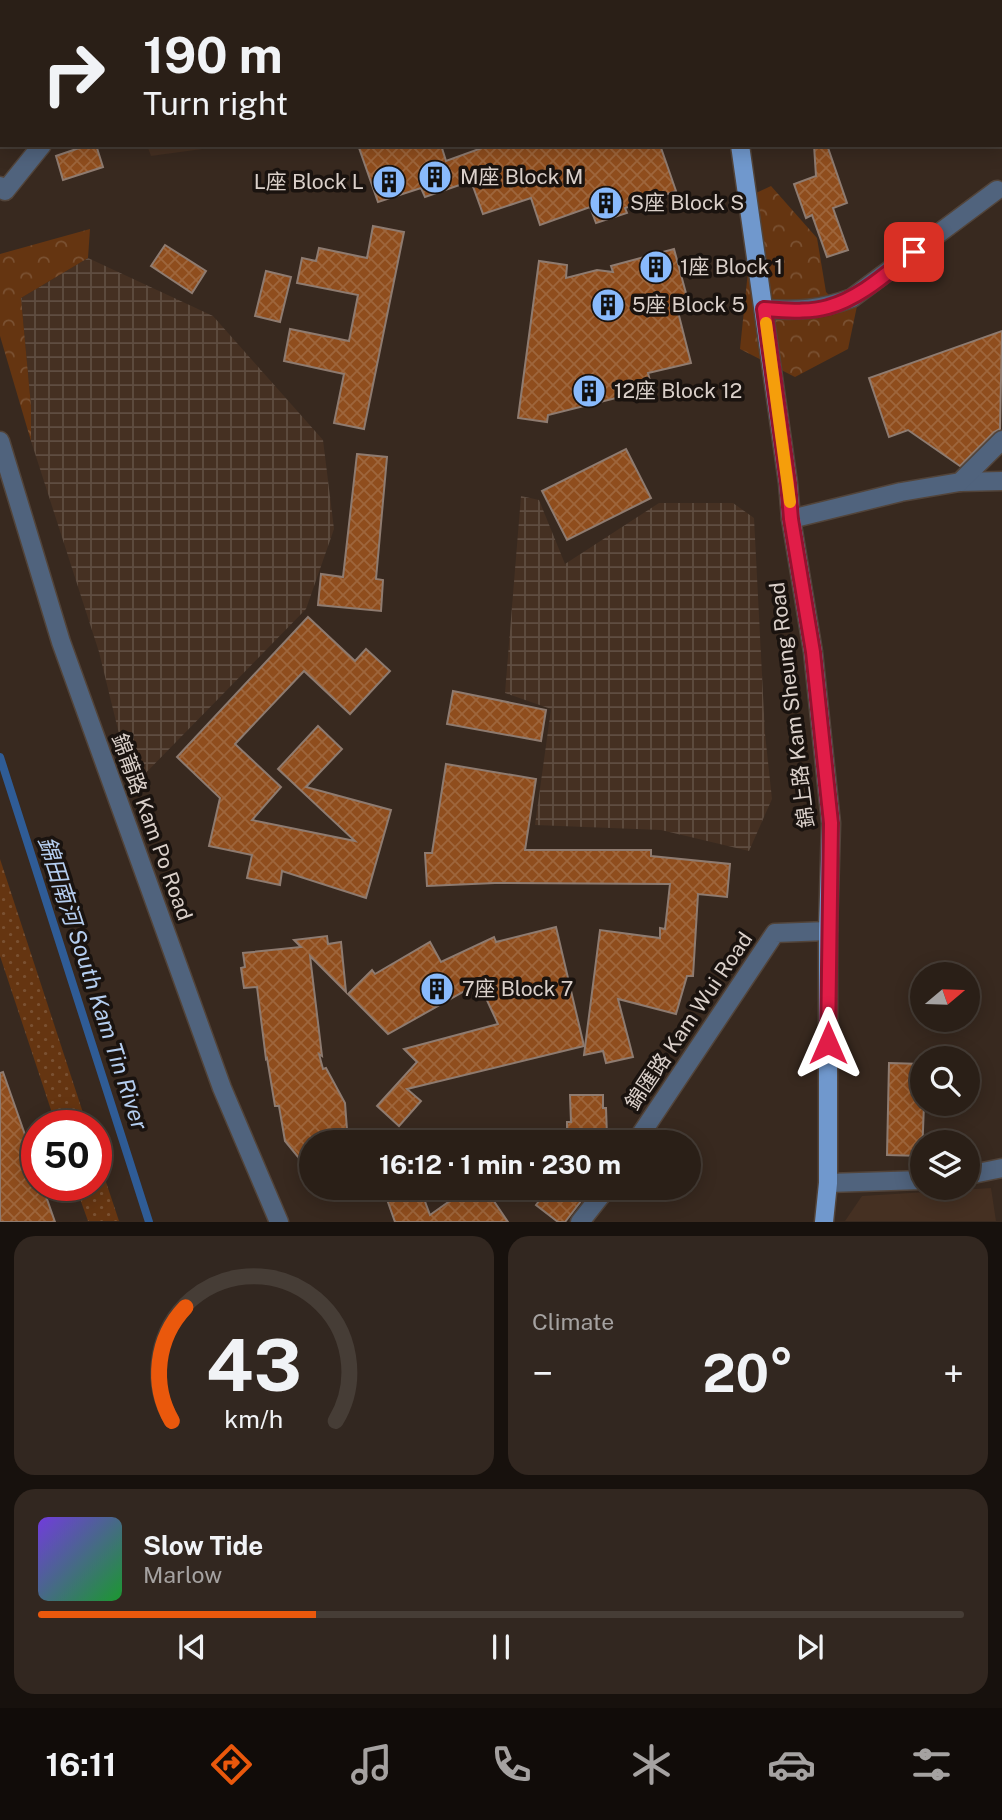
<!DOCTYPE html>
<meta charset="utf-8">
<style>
:root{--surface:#2a1f17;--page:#322720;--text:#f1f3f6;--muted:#a5a2a1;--line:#463d36;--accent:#ea580c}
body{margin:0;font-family:"Public Sans","Noto Sans TC",sans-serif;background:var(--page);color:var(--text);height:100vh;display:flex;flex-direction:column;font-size:26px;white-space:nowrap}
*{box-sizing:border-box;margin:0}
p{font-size:23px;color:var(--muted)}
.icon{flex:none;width:38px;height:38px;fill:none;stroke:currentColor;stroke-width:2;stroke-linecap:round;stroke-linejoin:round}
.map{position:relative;height:1222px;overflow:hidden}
.panel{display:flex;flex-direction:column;gap:14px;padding:14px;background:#17110d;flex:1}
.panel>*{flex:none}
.guide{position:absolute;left:0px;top:0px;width:1003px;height:147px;box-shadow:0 4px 18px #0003,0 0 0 2px var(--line);background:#2a1f17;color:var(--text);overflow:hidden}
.needle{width:46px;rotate:71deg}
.controls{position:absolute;left:910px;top:962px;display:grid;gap:14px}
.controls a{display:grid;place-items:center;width:70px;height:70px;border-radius:50%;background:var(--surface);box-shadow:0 4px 18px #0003,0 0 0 2px var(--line);font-size:35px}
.speed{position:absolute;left:21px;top:1110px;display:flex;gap:14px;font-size:35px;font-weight:700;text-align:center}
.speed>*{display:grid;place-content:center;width:91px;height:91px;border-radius:50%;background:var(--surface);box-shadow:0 4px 18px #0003,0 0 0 2px var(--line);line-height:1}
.speed .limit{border:10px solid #d22;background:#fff;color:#111}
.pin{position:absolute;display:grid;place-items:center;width:60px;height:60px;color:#fff;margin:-30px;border-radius:14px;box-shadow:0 4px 10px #0006}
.me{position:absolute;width:77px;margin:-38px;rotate:0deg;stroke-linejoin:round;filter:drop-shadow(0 0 5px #0008)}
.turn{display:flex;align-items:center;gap:24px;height:147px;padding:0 28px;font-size:32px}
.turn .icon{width:91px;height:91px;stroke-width:2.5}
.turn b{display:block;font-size:49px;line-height:60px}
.big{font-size:52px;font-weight:700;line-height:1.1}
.panel .widget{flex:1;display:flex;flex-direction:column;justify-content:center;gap:10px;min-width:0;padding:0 24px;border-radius:21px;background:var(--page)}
.panel .dial{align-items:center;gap:0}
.dial svg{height:182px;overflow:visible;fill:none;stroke:var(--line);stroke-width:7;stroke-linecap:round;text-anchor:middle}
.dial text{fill:var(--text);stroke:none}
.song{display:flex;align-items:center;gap:21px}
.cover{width:84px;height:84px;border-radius:10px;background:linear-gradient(135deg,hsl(260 70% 55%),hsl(130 70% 35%))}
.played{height:7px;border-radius:4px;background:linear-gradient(90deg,var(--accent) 30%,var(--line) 30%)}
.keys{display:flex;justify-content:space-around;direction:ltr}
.heat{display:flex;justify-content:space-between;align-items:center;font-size:38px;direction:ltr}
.panel .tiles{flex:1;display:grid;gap:14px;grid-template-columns:1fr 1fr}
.widget:last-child{grid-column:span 2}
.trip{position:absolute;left:299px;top:1130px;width:402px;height:70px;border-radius:35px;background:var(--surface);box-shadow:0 4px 18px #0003,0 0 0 2px var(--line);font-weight:700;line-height:70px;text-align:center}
.tabs{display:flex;height:112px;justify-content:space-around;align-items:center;background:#110c09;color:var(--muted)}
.tabs .icon{width:49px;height:49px}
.tabs .selected{color:var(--accent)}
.tabs b{font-size:32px;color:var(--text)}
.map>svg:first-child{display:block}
.built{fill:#453022}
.industrial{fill:url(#industrial-grid)}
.grass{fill:url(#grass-dots)}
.forest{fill:url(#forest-crowns)}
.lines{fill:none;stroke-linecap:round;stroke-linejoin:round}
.stream{stroke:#2f5c96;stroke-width:8}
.building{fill:url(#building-cross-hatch);stroke:#8e7b70;stroke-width:2}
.minor-casing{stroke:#52443a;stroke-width:21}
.major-casing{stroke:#52443a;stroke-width:21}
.minor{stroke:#50637d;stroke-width:18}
.major{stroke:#7098cd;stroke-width:18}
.route-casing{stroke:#92132f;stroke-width:18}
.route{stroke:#e11d48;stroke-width:12}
.slow{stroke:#f59e0b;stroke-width:12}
.labels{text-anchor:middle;stroke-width:7;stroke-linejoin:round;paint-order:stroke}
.poi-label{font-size:21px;fill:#dad0ca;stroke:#1a130f;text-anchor:start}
.street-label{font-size:21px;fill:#dad0ca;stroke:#1a130f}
.water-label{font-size:23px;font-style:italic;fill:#b5cef0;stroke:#1a130f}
</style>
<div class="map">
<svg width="1002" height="1222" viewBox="0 0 1002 1222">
<defs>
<pattern id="industrial-grid" width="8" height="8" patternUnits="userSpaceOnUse" patternTransform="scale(1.75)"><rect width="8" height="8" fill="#453022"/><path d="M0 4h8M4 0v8" fill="none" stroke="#5f4d41"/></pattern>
<pattern id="grass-dots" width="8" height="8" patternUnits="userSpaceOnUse" patternTransform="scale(1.75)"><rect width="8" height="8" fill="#653511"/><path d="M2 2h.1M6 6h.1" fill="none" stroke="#7a5132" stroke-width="1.8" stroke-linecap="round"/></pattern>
<pattern id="forest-crowns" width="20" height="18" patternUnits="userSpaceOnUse" patternTransform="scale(1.75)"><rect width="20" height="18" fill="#653511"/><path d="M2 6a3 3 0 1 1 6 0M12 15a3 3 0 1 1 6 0" fill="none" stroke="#7a5132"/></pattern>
<pattern id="building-cross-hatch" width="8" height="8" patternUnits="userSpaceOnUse" patternTransform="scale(1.75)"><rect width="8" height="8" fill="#8f4d1d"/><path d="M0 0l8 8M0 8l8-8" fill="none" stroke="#9e663c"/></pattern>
</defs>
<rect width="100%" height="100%" fill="#38291f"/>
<g class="built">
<path d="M91,0H240L241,2H88Z"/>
<path d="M147,145H232L151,156Z"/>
<path d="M991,1188L996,1221H845L862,1196Z"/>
</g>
<g class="industrial">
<path d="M88,258L213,316L323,440L334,529L306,609L132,787L99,652L31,441V406L21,298Z"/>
<path d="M521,496L539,500L565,564L659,503H733L754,518L765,734L772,799L749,851L661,830L535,825L551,709L505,693Z"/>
</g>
<g class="grass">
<path d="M0,859L87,1125H56L0,956Z"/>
<path d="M96,1152L119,1221H88L75,1185H96Z"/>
</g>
<g class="forest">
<path d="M448,0H581L446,2Z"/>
<path d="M771,186L817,238L826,292L831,297L857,306L848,349L795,377L740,349L756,193Z"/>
<path d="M90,229L88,258L21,298L31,406V441L0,336V254Z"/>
</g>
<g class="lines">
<path class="stream" d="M0,757L149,1222"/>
</g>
<g class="building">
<path d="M88,145H96L103,167L63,180L56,156Z"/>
<path d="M358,145H441L446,161L490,145H660L676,191L625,208L627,213L596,223L590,207L540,225L531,198L483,214L471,181L425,197L421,188L378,202Z"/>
<path d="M814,145H827L847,203L833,208L848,250L827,257L812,215L806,218L794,184L816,176Z"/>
<path d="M373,226L404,232L364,429L334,423L344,374L284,361L290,329L349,341L358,295L297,283L302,258L316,261L319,248L367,258Z"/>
<path d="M165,245L206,271L192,293L151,266Z"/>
<path d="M674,249L687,297L675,300L691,363L648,373L652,389L548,415L547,422L518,418L539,261L567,265L566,278L597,270L613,272L611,266Z"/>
<path d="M266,271L291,277L280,322L255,316Z"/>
<path d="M1002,331L1000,429L994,432L960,466L908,430L889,437L869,378Z"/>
<path d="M626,449L651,498L567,540L542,491Z"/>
<path d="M357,454L387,457L376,579L383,580L381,611L318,605L321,574L343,577Z"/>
<path d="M308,617L355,661L366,649L390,671L350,714L304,671L235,744L281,787L252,820L355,841L278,769L318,726L342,749L306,787L391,810L366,898L282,871L280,885L247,878L252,855L209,846L220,798L177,757Z"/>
<path d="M453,691L546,710L541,741L447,724Z"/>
<path d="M446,764L536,779L525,850H651V856L730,864L727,897L698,894L693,976H687L676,1014L618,999L633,1057L606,1063L603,1051L584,1055L600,930L660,938V928L665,929L670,884L495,883L427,886L425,853H432Z"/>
<path d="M556,927L584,1046L407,1089L421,1101L399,1126L377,1106L417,1062L404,1049L498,1024L479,983L388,1034L348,994L372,970L375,974L430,942L441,962L494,937L496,942Z"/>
<path d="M327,936L328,944L341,942L346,992L310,956L322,1056L319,1054L323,1069L326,1068L345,1103L348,1143H312V1174L285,1141L279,1106H275L267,1058L266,1059L257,987L244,988L241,968L245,967L243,953L301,947L294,940Z"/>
<path d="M889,1063L922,1064V1104H924L922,1156L887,1155Z"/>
<path d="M3,1072L37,1169V1185H42L55,1222H0V1073Z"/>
<path d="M570,1095H603V1108H606L607,1136H600V1143H567V1122H571Z"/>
<path d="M383,1188H420L430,1215L468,1188H485L508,1222H395Z"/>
<path d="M549,1188H591L565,1222H558L536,1205Z"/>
</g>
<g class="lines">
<defs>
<g id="minor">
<path d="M0,186L5,191L42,145"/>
<path d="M764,309C798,311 820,310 852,298L997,190"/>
<path d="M0,441L61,642L222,1088L279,1222"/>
<path d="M960,482L1002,481"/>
<path d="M791,519L901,492L960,482L1002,440"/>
<path d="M635,1143L775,933L828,931"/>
<path d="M968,1175L1002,1168"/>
<path d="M828,1183L922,1180"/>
<path d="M580,1222L607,1188"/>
</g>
<g id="major">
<path d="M719,0L720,2"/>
<path d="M740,145L788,483L791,519L813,652L831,823L828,931V1183L824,1222"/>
</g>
</defs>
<use href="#minor" class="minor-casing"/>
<use href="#major" class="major-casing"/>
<use href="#minor" class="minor"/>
<use href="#major" class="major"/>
</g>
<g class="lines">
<defs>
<path id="route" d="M828,1043L831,823L813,652L791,519L788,483L764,309C785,310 808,313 828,307C861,298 888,272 914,252"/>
</defs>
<use href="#route" class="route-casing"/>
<use href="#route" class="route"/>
<path class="slow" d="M766,323L790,502"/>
</g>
<defs>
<symbol id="building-disc" viewBox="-11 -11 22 22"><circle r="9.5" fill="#89bafc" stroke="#1a130f"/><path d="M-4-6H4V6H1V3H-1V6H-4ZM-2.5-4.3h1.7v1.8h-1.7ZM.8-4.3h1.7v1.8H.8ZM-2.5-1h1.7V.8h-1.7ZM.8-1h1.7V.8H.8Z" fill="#111"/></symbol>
</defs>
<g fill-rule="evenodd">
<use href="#building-disc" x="416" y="158" width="38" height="38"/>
<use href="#building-disc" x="370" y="163" width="38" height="38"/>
<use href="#building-disc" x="587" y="184" width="38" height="38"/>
<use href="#building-disc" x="637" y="248" width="38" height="38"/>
<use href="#building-disc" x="589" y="286" width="38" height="38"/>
<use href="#building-disc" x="570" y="372" width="38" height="38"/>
<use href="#building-disc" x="418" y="970" width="38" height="38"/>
</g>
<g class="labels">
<g class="poi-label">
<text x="460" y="184">M座 Block M</text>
<text x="364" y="189" text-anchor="end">L座 Block L</text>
<text x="630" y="210">S座 Block S</text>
<text x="680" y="274">1座 Block 1</text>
<text x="632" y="312">5座 Block 5</text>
<text x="614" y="398">12座 Block 12</text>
<text x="462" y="996">7座 Block 7</text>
</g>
<g class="street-label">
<text transform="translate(792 705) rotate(-97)" y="7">錦上路 Kam Sheung Road</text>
<text transform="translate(152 827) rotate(70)" y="7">錦莆路 Kam Po Road</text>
<text transform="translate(689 1021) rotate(-56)" y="7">錦匯路 Kam Wui Road</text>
</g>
<g class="water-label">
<text transform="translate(93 983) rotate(72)" y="8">錦田南河 South Kam Tin River</text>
</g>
</g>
</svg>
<div class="controls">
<a><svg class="needle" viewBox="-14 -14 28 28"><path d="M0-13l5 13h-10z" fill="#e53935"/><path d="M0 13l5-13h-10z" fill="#a5a2a1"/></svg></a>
<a><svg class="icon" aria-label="search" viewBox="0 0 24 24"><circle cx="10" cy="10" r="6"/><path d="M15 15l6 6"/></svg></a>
<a><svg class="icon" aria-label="layers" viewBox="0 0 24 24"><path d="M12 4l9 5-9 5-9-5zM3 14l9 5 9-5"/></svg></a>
</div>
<div class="speed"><div class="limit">50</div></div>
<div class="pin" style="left:914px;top:252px;background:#d93025"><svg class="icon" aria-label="arrive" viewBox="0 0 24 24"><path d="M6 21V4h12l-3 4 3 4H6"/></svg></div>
<svg class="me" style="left:828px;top:1043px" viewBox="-20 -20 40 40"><path d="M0-17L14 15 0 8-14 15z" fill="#e11d48" stroke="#fff" stroke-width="4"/></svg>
<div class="trip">16:12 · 1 min · 230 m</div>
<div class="guide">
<div class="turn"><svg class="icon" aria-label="right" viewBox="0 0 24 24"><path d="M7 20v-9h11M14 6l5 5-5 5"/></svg><div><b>190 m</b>Turn right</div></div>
</div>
</div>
<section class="panel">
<div class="tiles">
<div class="widget dial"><svg viewBox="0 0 100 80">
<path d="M14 69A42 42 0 1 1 86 69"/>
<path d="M14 69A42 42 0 0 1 20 19" stroke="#ea580c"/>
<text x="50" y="56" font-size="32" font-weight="700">43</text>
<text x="50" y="72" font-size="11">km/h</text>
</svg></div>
<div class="widget"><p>Climate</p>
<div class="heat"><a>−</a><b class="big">20°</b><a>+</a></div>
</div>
<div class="widget">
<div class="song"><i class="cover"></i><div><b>Slow Tide</b><p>Marlow</p></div></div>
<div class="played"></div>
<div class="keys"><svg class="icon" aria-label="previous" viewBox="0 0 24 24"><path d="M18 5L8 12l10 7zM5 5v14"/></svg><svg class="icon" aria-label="pause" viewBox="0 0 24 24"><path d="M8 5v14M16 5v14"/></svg><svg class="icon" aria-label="next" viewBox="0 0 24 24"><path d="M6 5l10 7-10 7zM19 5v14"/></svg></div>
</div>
</div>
</section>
<nav class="tabs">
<b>16:11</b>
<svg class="icon selected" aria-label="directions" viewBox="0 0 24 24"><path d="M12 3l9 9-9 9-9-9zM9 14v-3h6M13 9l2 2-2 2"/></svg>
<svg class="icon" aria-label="music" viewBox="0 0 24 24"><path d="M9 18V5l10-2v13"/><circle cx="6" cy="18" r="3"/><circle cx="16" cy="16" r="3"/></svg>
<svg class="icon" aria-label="phone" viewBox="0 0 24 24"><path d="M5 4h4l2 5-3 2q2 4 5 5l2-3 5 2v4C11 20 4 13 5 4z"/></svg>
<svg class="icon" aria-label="climate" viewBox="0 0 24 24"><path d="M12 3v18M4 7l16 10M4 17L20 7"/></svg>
<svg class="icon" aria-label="car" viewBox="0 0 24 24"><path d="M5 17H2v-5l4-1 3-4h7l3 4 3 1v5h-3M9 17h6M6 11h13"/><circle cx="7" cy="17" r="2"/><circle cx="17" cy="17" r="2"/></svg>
<svg class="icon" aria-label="filters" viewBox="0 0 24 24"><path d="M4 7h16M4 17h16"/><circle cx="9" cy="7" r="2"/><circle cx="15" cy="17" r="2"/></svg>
</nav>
